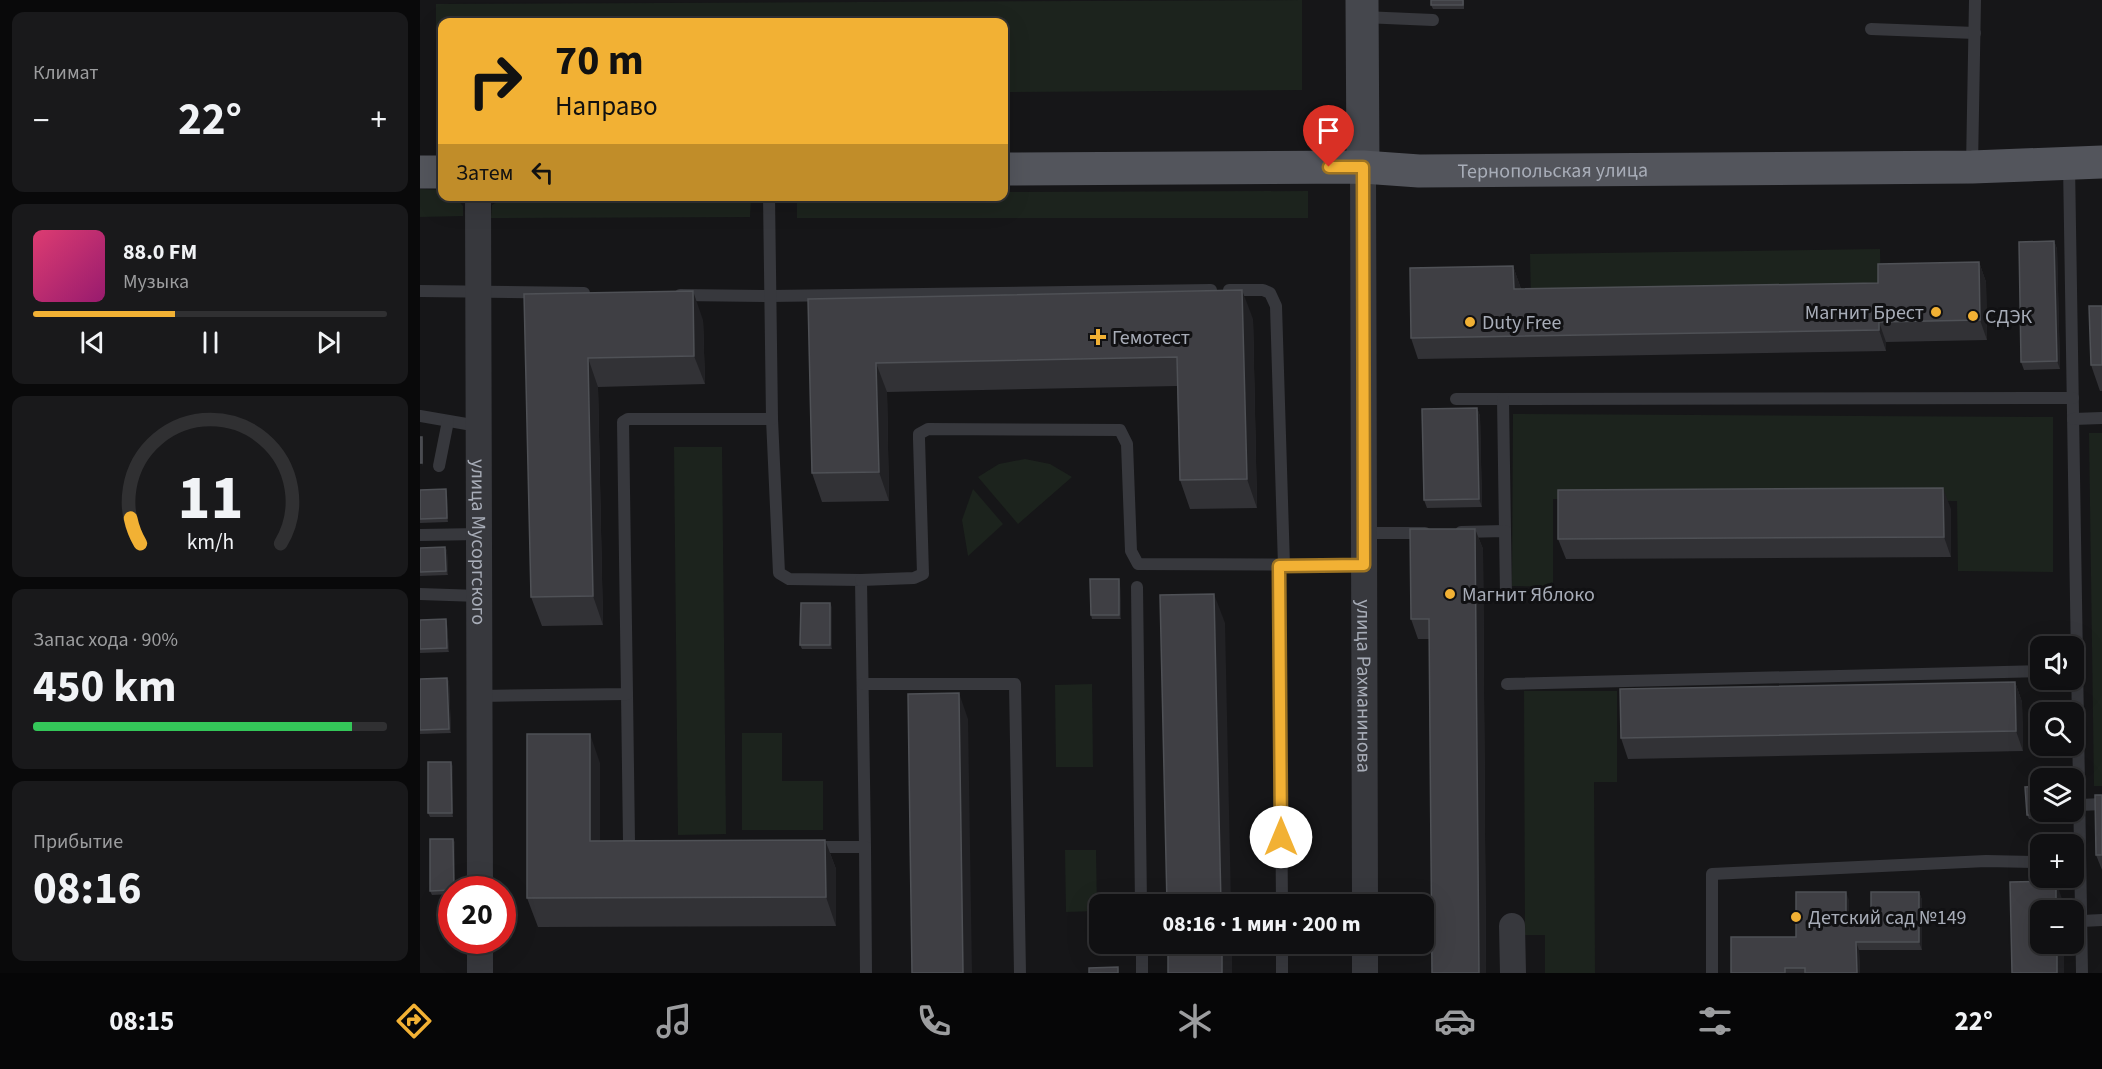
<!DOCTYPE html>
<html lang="ru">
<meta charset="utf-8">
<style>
:root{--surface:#101012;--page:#19191b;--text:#f1f3f6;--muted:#9c9d9f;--line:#303032;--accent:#f2b134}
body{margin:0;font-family:"Source Sans 3",sans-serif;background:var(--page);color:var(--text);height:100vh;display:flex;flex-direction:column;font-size:22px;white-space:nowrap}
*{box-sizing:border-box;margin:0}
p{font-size:20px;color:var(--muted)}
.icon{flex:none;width:33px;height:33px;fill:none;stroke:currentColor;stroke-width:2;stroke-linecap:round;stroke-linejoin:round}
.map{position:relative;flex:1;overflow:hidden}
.panel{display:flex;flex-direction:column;gap:12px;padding:12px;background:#09090a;width:420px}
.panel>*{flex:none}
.guide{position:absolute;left:18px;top:18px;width:570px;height:183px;border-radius:12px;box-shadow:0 6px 24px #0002,0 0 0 2px var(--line);background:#f2b134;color:#111;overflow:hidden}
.tools{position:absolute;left:1610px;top:636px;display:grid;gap:12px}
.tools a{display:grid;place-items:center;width:54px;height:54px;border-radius:12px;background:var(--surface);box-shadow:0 6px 24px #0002,0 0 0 2px var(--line);font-size:30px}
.speed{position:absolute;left:18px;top:876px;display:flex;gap:12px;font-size:30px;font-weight:700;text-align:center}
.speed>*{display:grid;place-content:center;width:78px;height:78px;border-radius:50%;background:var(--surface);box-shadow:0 6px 24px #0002,0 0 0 2px var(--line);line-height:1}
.speed .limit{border:9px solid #d22;background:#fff;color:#111}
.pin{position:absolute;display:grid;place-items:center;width:51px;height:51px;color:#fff;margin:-62px -26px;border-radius:50% 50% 50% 0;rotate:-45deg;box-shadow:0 0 6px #0007}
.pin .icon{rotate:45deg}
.me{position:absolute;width:66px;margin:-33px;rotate:0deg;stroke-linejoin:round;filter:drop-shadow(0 0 4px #0008)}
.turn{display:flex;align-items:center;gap:21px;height:126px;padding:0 18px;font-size:27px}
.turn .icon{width:78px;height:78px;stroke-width:2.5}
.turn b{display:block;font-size:42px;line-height:51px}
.then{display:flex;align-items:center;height:57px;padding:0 18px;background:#0003;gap:12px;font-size:22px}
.big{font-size:45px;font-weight:700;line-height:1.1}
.panel .widget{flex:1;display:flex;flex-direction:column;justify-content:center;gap:9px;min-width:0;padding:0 21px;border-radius:12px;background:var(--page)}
.panel .dial{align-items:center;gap:0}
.dial svg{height:156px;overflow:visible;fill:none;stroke:var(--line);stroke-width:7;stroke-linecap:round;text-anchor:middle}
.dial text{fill:var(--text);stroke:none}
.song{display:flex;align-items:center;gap:18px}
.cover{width:72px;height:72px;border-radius:9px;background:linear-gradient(135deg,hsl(340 70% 55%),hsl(320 70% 35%))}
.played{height:6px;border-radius:3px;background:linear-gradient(90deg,var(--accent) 40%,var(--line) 40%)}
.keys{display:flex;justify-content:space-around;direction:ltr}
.heat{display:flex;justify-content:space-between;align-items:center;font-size:33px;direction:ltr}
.charge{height:9px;border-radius:4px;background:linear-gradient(90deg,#34c759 90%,var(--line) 0)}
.trip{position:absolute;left:669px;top:894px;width:345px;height:60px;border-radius:12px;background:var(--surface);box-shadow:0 6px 24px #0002,0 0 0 2px var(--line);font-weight:700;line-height:60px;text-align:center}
.tabs{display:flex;height:96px;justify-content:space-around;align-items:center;background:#060607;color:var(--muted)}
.tabs .icon{width:42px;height:42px}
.tabs .selected{color:var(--accent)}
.tabs b{font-size:27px;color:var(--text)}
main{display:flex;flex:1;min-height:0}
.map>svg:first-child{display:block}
.green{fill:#1c231d}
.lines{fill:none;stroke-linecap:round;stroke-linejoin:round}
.service{stroke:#37383d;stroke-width:12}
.minor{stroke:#37383d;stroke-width:26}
.secondary{stroke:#45474d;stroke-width:33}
.primary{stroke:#53555c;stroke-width:33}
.wall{fill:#323236}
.shaded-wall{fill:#212124}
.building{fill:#3f3f44;stroke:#4f5156;stroke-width:1.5}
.route-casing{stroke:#9d7322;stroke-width:15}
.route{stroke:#f2b134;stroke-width:10}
.poi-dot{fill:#f2b134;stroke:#111113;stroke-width:2}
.labels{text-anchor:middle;stroke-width:6;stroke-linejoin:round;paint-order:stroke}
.street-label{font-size:20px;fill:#a8adb8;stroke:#111113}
.poi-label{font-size:20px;fill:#a8adb8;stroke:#111113;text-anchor:start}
</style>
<main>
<section class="panel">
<div class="widget"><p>Климат</p>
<div class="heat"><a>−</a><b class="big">22°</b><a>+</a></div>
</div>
<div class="widget">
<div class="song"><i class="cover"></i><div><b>88.0 FM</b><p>Музыка</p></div></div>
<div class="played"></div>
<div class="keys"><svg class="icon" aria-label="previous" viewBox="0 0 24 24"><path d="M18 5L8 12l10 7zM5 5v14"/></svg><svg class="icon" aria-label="pause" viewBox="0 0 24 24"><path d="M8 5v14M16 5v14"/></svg><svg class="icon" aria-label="next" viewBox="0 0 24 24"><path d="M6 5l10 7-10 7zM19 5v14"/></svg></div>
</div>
<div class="widget dial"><svg viewBox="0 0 100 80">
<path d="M14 69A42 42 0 1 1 86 69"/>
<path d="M14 69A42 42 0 0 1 9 56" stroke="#f2b134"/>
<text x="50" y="56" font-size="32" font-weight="700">11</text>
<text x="50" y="72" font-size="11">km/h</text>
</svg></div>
<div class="widget"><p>Запас хода · 90%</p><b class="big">450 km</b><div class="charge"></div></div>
<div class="widget"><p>Прибытие</p><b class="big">08:16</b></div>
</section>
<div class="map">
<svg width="1682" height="973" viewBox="0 0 1682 973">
<rect width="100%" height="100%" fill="#161618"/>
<g class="green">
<path d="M882,0V90L584,92V22H22V96H16V4Z"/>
<path d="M0,189L22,190V196L35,197L43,206V216L0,217Z"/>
<path d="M888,191V218H377V197L584,196V192Z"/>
<path d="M86,197H331L330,217L71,218L72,205Z"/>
<path d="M1460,249L1461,295L1111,299L1110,254Z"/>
<path d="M1093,414L1633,417V572L1538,571L1537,501L1133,499V587L1092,586Z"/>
<path d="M1669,433H1682V786H1674Z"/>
<path d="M254,447H302L306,834L258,835Z"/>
<path d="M605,459L630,464L652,477L598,524L558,477L579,464Z"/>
<path d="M553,489L583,524L548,556L542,520Z"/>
<path d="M672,684L673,767H636L635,685Z"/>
<path d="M1104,691H1197V782H1174L1175,973H1125V935H1105Z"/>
<path d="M322,733H362V781H403V830H322Z"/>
<path d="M645,850H676L677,911L646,912Z"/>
</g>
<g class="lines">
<g class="service">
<path d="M943,17L1013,20"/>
<path d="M1451,29L1555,33"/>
<path d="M1649,164L1662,973"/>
<path d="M1552,166L1555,0"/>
<path d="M809,290H843L850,293L856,306L864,566"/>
<path d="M0,291L164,293"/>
<path d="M260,295L350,296L791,290"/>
<path d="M1036,399L1653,398"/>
<path d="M1083,399L1085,531"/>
<path d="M0,416L58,426"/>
<path d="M352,419L359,573L369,579L441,580L445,847"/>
<path d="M1653,419L1682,418"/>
<path d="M19,466L28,421"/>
<path d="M1041,532L1085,531L1086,596"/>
<path d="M944,533H1005"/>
<path d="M0,535L59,534"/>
<path d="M859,566L862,904"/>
<path d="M441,580L494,578L503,574L499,439V434L508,429L700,430L707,444L711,551L718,564L944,565"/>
<path d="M717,587L721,904"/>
<path d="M0,594L59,596"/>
<path d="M443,684H595L600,973"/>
<path d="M1087,684L1620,671"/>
<path d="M207,694L209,842L211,847L218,849"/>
<path d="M60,696L207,694L203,422L208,419H352L349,196"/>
<path d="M1660,805L1682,804"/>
<path d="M391,847H445L446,973"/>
<path d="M1662,921L1682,920"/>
<path d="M722,944V973"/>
<path d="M862,944V973"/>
<path d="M1292,973V874L1566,861L1620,862"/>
</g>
<g class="minor">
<path id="s1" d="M943,167L945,904"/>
<path id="s2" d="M58,196L60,890"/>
<path d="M1092,926L1093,973"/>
<path d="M60,940V973"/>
<path d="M945,944V973"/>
</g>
<path class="secondary" d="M942,0L943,167"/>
<g class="primary">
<path id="s3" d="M584,169L943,167L999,171L1552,167L1682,162"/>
<path d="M0,172H22"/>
</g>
</g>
<g class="wall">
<path d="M1044,0V9H1013L1011,5Z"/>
<path d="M1634,241L1637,249L1640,369L1604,370L1601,362Z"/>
<path d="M1559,262L1566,282L1567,340L1466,342V351L998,359L991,338L1093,266L1100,286L1101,289L1458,283Z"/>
<path d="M104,294L283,320L285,384L178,387L183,625L122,626L111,597Z"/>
<path d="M388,299L833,319L837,508L770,509L760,480L757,386L467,392L469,501L402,502L392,473Z"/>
<path d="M1682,306V391H1680L1671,365Z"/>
<path d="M1057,408L1060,416L1062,507L1007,508L1004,500Z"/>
<path d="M26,489L27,493L28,522L0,523V490Z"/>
<path d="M1531,509V557L1146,559L1138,539Z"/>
<path d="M1055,529L1063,549L1066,973H1012L1009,639H998L991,619Z"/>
<path d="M25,547L27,551L28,575L0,576V548Z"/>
<path d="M700,583L701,619H672L671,615Z"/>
<path d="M412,607V649H382L380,645Z"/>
<path d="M26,619L27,623L29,652L0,653V620Z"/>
<path d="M27,678L29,682L31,733L0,734V679Z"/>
<path d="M1595,682L1602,702L1603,751L1208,759L1201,738Z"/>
<path d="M180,763V841L405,840L416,869V926L118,927L107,898Z"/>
<path d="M33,766V817H10L8,813Z"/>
<path d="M1682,795V870L1676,855Z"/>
<path d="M1620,812H1645V818L1609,819L1607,815Z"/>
<path d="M33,839L35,843V890H32V894L12,895L10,891Z"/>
<path d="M1499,892L1502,900V950H1439L1440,973H1311L1376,937L1429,900V914H1451Z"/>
</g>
<g class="shaded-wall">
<path d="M1634,241L1637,249L1640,369L1637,361Z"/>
<path d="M1559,262L1566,282L1567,340L1560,320Z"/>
<path d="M1093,266L1100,286L1101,310L1094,289Z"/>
<path d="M822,290L833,319L837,508L827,479Z"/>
<path d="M273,291L283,320L285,384L274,356Z"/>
<path d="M1459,322L1466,342V351L1459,330Z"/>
<path d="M168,358L178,387L183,625L173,596Z"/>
<path d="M456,363L467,392L469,501L459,472Z"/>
<path d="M1057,408L1060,416L1062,507L1059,499Z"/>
<path d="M2,437L3,441V467L2,463Z"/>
<path d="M1523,488L1531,509V557L1524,537Z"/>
<path d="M26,489L27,493L28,522L27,518Z"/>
<path d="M1055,529L1063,549L1066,973H1059Z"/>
<path d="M25,547L27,551L28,575L26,571Z"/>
<path d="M699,579L700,583L701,619L699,615Z"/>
<path d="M794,594L805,623L811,904H801Z"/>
<path d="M410,603L412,607V649L410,645Z"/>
<path d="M26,619L27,623L29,652L27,648Z"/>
<path d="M27,678L29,682L31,733L29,729Z"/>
<path d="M1595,682L1602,702L1603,751L1596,731Z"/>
<path d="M539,693L548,719L552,973H543Z"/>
<path d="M170,734L180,763V869L170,841Z"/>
<path d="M31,762L33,766V817L32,813Z"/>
<path d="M33,839L35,843V890H34Z"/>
<path d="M405,840L416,869V926L406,897Z"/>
<path d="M1636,881L1643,902V910H1636Z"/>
<path d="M1426,892L1429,900V921L1426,914Z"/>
<path d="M1499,892L1502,900V950L1499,942Z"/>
<path d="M1436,942L1439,950L1440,973H1437Z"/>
<rect x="802" y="944" width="10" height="29"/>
<rect x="1637" y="944" width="7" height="29"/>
</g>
<g class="building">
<rect x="1011" y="0" width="32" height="5"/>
<path d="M1634,241L1637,361L1601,362L1599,242Z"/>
<path d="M1559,262L1560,320L1459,322V330L991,338L990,268L1093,266L1094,289L1458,283V264Z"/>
<path d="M822,290L827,479L760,480L757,357L456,363L459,472L392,473L388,299Z"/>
<path d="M273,291L274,356L168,358L173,596L111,597L104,294Z"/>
<path d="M1669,306H1682V365H1671Z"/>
<path d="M1057,408L1059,499L1004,500L1002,409Z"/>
<rect x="0" y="437" width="2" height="26"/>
<path d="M1523,488L1524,537L1138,539V490Z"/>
<path d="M26,489L27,518L0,519V490Z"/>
<path d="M990,529H1055L1059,973H1012L1009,619H991Z"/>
<path d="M25,547L26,571L0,572V548Z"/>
<path d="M670,579H699V615H671Z"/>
<path d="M794,594L801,904H747L740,595Z"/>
<path d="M381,603H410V645H380Z"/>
<path d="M26,619L27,648L0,649V620Z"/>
<path d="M27,678L29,729L0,730V679Z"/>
<path d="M1595,682L1596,731L1201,738L1200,689Z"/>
<path d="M539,693L543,973H492L488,694Z"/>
<path d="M107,734H170V841L405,840L406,897L107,898Z"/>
<path d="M8,762H31L32,813H8Z"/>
<path d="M1620,786V812H1644V814L1607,815L1605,787Z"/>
<path d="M1675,795H1682V855H1676Z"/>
<path d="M10,839H33L34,890H32L10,891Z"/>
<path d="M1636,881V910H1620V944H1637V973H1592L1590,882Z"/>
<path d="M1376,892H1426V914H1451V892H1499V942H1436L1437,973H1385V968H1365V973H1311V937H1376Z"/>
<rect x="748" y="944" width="54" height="29"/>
<path d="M698,967V973H669V968Z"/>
</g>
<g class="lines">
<defs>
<path id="route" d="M861,837L859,566L944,565L943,167H909"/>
</defs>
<use href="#route" class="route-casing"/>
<use href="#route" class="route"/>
</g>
<g class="poi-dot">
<circle cx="1516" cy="312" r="6"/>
<circle cx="1553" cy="316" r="6"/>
<circle cx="1050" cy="322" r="6"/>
<path d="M675 328h6v6h6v6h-6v6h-6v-6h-6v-6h6z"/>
<circle cx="1030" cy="594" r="6"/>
<circle cx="1376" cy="917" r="6"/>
</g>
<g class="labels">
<g class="street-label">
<text dy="7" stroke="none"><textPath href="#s3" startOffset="549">Тернопольская улица</textPath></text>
<text dy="7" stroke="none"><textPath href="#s2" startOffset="346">улица Мусоргского</textPath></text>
<text dy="7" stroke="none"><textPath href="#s1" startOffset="519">улица Рахманинова</textPath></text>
</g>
<g class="poi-label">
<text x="1504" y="319" text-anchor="end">Магнит Брест</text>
<text x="1565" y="323">СДЭК</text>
<text x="1062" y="329">Duty Free</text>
<text x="692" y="344">Гемотест</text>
<text x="1042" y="601">Магнит Яблоко</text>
<text x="1388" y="924">Детский сад №149</text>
</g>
</g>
</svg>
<div class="tools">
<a><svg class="icon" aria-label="sound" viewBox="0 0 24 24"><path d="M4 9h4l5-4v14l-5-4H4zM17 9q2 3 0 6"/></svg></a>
<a><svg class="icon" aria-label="search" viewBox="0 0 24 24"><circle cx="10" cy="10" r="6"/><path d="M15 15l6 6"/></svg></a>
<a><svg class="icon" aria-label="layers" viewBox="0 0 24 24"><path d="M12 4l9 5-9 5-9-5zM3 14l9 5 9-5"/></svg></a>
<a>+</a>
<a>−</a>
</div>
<div class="speed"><div class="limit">20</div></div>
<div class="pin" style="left:909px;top:167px;background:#d93025"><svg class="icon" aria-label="arrive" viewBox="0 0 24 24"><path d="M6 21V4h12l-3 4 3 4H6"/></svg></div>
<svg class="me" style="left:861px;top:837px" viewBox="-20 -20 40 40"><circle r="19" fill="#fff"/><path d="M0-13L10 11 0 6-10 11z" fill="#f2b134"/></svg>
<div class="trip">08:16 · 1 мин · 200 m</div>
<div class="guide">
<div class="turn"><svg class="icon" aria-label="right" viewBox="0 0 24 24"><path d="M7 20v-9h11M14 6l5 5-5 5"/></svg><div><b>70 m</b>Направо</div></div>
<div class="then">Затем<svg class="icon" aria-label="left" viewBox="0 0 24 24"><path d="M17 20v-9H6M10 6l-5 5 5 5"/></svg></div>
</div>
</div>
</main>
<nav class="tabs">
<b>08:15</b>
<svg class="icon selected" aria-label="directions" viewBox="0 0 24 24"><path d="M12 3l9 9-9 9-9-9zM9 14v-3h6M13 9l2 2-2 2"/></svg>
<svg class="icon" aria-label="music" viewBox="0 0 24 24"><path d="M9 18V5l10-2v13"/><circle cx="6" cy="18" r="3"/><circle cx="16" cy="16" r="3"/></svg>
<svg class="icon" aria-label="phone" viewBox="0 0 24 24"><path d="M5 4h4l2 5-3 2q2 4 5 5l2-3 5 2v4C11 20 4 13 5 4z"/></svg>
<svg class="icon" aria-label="climate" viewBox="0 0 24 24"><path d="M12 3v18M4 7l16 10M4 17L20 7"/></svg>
<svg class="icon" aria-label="car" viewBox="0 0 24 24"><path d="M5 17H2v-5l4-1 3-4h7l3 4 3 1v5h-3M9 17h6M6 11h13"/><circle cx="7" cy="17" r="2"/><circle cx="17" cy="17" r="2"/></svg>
<svg class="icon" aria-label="filters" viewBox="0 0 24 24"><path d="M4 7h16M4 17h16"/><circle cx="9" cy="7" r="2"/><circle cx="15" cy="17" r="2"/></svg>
<b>22°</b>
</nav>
